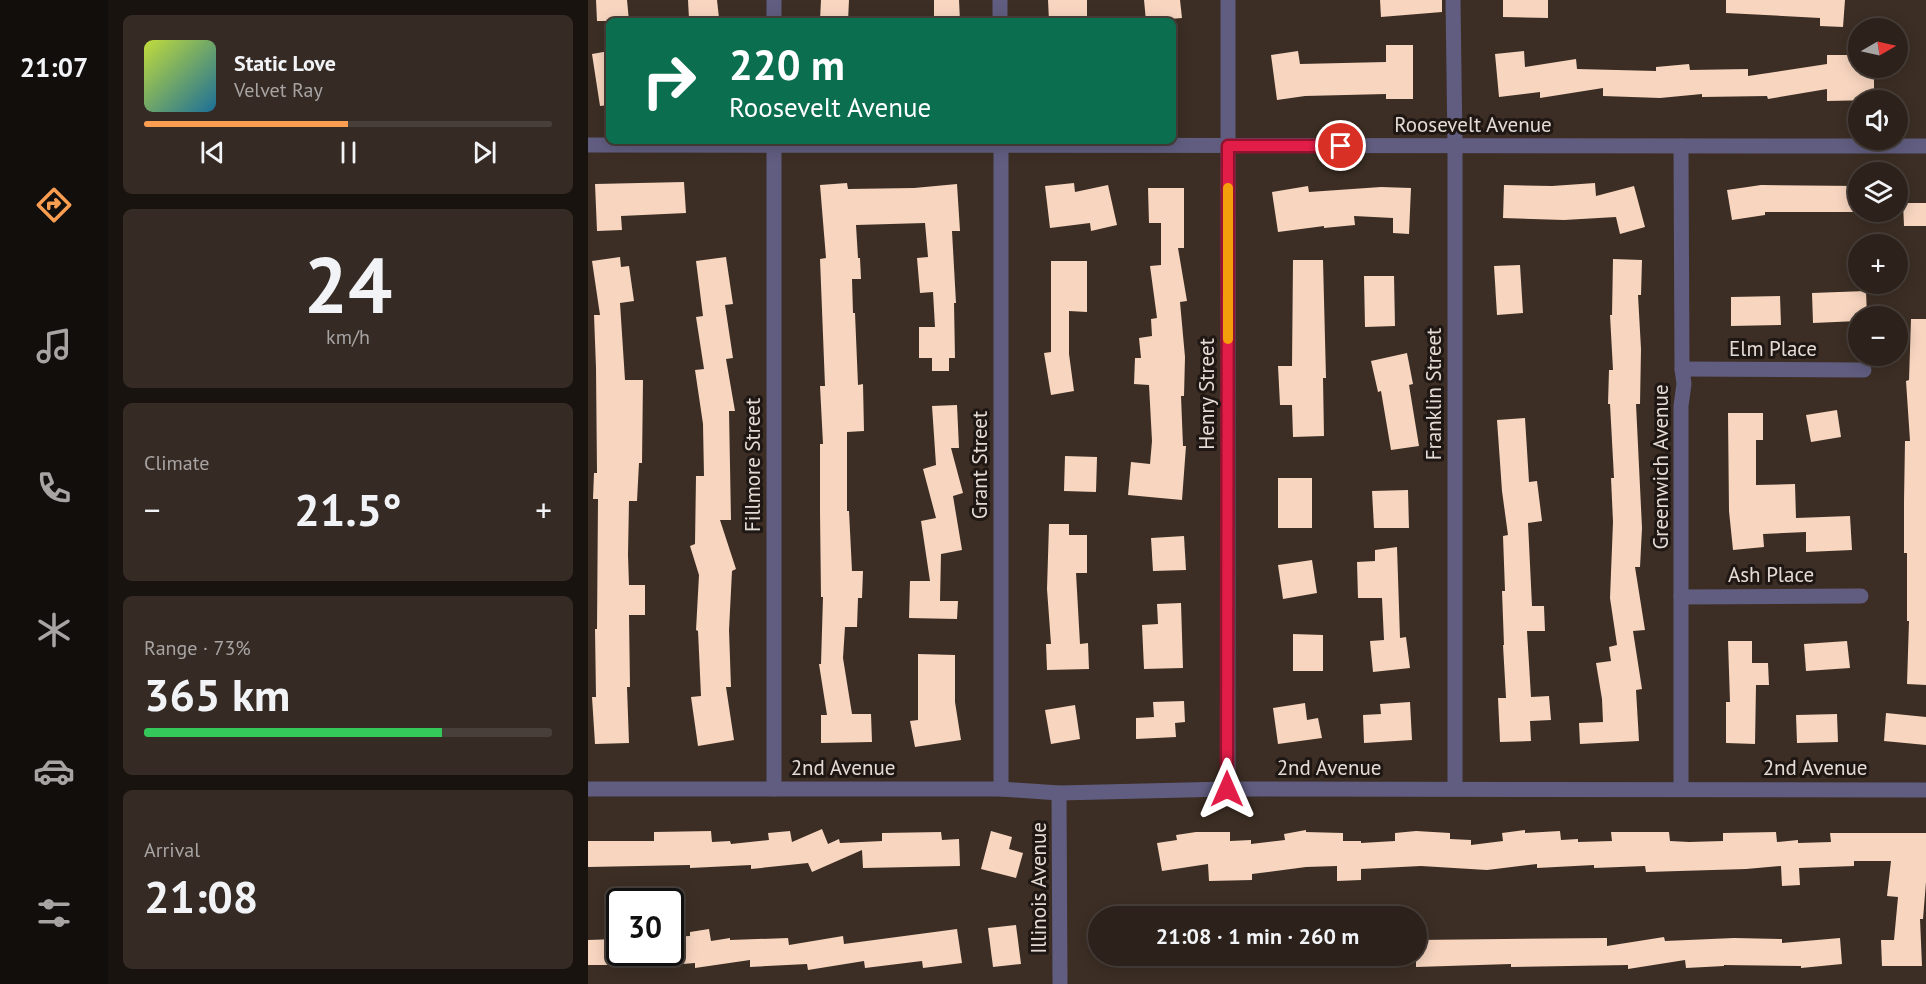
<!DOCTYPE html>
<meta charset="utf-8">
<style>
:root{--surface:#2d221b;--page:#352a24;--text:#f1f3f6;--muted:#a7a4a3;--line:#483f3a;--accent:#fb9e51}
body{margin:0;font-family:"PT Sans",sans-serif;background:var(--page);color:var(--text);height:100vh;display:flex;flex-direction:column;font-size:22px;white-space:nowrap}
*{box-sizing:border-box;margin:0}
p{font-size:20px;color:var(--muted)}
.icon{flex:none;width:33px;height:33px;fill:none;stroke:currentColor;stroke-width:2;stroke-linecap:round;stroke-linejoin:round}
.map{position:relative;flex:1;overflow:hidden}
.details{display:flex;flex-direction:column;gap:15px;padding:15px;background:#19130f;width:480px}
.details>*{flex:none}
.hud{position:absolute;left:18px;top:18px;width:570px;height:126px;border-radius:9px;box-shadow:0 3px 15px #0003,0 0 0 2px var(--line);background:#0b6e4f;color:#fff;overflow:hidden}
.needle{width:39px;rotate:81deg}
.buttons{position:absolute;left:1260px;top:18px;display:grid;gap:12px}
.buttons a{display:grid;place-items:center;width:60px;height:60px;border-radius:50%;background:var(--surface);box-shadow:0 3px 15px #0003,0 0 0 2px var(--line);font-size:30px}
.speed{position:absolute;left:18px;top:888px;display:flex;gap:12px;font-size:30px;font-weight:700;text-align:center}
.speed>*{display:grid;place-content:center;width:78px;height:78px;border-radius:50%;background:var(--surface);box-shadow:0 3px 15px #0003,0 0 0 2px var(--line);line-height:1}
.speed .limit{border:3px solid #111;border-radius:9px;background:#fff;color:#111}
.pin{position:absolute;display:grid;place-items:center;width:51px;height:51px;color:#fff;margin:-26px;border:3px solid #fff;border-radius:50%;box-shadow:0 2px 6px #0007}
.me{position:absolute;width:66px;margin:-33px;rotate:0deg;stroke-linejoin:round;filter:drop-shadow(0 0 4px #0008)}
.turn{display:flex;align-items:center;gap:21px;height:126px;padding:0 24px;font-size:27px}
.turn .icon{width:78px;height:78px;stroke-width:2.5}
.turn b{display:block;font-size:42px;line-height:51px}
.big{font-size:45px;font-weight:700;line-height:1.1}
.details .tile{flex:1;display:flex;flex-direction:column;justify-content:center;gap:9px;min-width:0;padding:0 21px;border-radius:9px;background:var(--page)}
.details .dial{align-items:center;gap:0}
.dial b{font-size:78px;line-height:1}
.song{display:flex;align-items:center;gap:18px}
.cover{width:72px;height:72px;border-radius:9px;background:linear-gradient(135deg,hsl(70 70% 55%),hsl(200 70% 35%))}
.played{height:6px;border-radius:3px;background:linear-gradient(90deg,var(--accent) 50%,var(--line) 50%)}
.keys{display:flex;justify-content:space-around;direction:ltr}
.heat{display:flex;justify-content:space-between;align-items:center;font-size:33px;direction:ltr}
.charge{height:9px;border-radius:4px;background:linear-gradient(90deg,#34c759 73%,var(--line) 0)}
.trip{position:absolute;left:500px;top:906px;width:339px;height:60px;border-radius:30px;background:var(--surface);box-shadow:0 3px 15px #0003,0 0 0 2px var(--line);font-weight:700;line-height:60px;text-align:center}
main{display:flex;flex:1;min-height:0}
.menu{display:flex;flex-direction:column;width:108px;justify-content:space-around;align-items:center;background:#120e0b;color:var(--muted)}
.menu .icon{width:42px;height:42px}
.menu .current{color:var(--accent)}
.menu b{font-size:27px;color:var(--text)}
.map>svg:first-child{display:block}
.building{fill:#f7d5bf}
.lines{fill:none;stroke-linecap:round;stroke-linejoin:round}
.street{stroke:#605d80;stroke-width:15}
.route-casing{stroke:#92132f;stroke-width:15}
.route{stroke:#e11d48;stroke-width:10}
.slow{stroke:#f59e0b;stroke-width:10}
.labels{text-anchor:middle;stroke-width:6;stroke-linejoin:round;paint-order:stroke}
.street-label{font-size:21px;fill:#e5dbd5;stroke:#1e1713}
</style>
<main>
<nav class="menu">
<b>21:07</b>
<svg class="icon current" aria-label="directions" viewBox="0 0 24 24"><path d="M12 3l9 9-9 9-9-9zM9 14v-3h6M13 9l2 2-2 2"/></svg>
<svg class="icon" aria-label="music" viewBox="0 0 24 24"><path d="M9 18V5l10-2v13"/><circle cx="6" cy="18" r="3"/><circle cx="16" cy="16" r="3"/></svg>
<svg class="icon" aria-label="phone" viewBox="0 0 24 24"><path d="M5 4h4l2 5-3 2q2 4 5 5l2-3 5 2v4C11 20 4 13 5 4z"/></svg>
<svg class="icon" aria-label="climate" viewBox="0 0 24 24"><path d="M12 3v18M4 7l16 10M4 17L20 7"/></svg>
<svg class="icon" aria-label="car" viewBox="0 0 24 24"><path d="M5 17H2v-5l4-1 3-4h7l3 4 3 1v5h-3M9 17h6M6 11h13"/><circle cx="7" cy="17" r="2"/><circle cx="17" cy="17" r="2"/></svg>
<svg class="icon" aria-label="filters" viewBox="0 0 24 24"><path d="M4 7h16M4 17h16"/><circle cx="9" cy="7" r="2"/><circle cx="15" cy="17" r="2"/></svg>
</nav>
<section class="details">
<div class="tile">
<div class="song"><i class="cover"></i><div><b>Static Love</b><p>Velvet Ray</p></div></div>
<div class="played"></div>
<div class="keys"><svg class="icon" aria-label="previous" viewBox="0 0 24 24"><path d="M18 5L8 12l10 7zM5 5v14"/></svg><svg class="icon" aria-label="pause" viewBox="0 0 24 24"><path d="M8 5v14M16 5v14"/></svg><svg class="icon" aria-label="next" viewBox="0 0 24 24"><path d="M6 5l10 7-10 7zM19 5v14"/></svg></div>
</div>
<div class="tile dial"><b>24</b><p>km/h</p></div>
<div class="tile"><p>Climate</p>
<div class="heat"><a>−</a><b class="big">21.5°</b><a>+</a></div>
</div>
<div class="tile"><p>Range · 73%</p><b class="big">365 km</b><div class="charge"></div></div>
<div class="tile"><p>Arrival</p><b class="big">21:08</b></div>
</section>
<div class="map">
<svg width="1338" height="984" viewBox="0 0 1338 984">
<rect width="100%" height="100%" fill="#3c2e24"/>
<g class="building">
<path d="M8,0H39L41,21H9Z"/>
<path d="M100,0H129L131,18L101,19Z"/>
<path d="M233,0H261L260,21L232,20Z"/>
<path d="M346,0H371L372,21H346Z"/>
<path d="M460,0H499V21H461Z"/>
<path d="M556,0H592L594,18L558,21Z"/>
<path d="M792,0H854V12L793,17Z"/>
<path d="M915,0H960V18L915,17Z"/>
<path d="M1138,0H1257L1255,27L1232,26V18L1138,13Z"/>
<path d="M798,45H825V99H798V94L717,96L689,100L683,55L710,51L712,64L798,62Z"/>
<path d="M21,51V105L12,106L4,54Z"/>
<path d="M936,51L937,67L988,59L989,69L1068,71V67L1101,64L1102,70L1160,69V76L1239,64V55H1266V69H1286V100L1239,101V89L1180,99L1179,96L1114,97V94L1072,98L1015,96V88L952,98V92L911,97L907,54Z"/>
<path d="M96,182L98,213L33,216L34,230L9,231L7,184Z"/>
<path d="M259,183L260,189L326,188L369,184L372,231H364L368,303H366L367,358H361V371H344V358H331V327H347L345,292L332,293L329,258L340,257L337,223L268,225L270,258H272L273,279H264L265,313H267L270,385L275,384L276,431L259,432V511H261L264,571H275L274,598H270L269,627H257L255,658L264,714H283L284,742L233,743V715H239L231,664H233L235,597H233L232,512V444H235L232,386H237L232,259L238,258L232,185Z"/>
<path d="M486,183L487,192L520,185L529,225L503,231L502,223L462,228L457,186Z"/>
<path d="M1007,183L1008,196L1046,186L1057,227L1032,234L1028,217L976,220L915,218L916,185L964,186Z"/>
<path d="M1173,185L1270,186V212H1177V215L1144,220L1139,190Z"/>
<path d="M720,186L721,192L793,187L823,188L821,234L805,233V218L766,216L767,225L736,228V226L690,232L684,192Z"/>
<path d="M560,188H596V248H590L599,301L592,302L597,357L596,396H593L595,446H598L594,500L540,495L543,462L562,464L564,441L561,385L546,384L547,358H553L551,338L564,336L563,319L569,318L562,266L573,265V223H561Z"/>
<path d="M1315,203H1338V226H1316Z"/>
<path d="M32,257L33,267L41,266L46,301L32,303L37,380H55L54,463H51L49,501H41L40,555L41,585H57V615H41L42,687H39L41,743L7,744L4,697H8L7,629H9L10,499H5L6,473H9L8,368L6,315H12L4,261Z"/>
<path d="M138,257L145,304L137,305L145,358L138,359L147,411H141L143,520H132L148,569L144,571L141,630L143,687H138L146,740L110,746L103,697L113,696L110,631L108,630L111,575L102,546L107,544L108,476H116L115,424L107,370L116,369L108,317L115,316L108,261Z"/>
<path d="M1025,259L1054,260L1053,295H1050L1053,349L1052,404H1048L1054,528L1052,567H1047L1057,630L1045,631L1054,689L1048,690L1051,741L992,744L991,723L1015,722L1014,699L1008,663L1023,661L1021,647L1029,645L1022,598L1025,522L1023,478H1026L1022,404H1020L1021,370H1025L1022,315H1024Z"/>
<path d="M705,260H735L738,378H735L736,436L705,437L704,405H692L690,366H704Z"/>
<path d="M463,261H499V312L481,311V354L486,391L463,395L456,353L463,352Z"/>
<path d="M932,265L935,313L909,315L906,266Z"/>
<path d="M776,276H806L807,326L777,327Z"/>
<path d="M1278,291L1279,316H1270V321L1225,323L1224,293Z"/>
<path d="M1192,296L1193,325L1143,326V297Z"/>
<path d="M1323,319H1338V685L1319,684L1321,621H1319V553H1316V501L1317,441H1322L1318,381L1321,380Z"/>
<path d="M819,353L825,384L821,385L831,446L803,450L793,391L790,392L783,361Z"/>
<path d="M369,405L371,448H363L375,493L365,496L374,550L353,554L352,601H370L369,619L321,618L322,581H342L333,521L348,518L335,469L348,465L344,406Z"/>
<path d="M1249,410L1253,437L1223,442L1218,415Z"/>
<path d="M1140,413H1175V440H1168V485L1207,484L1208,518L1262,516L1264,550L1218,552V532L1175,534L1176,547L1145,550L1141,511Z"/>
<path d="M937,418L941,482L949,481L954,521L940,523L944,606H956L957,631H939L943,697L961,696L963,720L942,721L943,741L912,742L910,698H918L915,645H916L914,591H917L915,536L920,535L914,491L909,420Z"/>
<path d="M477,456L509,457L508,492L476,491Z"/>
<rect x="690" y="478" width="34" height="50"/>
<path d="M820,490L821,528H786L784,491Z"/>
<path d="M461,524H481V535H499V573H488L492,644L500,643L501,669L459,670L458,644H463L459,589Z"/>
<path d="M596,536L598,570L565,571L563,538Z"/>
<path d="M809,547L812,638L818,637L822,668L785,672L782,641L796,640L794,598H770L769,562L787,561V550Z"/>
<path d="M724,560L729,593L695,599L690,565Z"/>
<path d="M593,603L595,668L556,669L554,625L570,624L569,604Z"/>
<path d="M705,634L735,635V671H705Z"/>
<path d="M1140,641H1164V663H1180L1181,685H1168L1167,744L1138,743V702H1142Z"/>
<path d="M1259,641L1262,668L1218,671L1216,644Z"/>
<path d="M330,654L367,655V702L373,740L327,747L322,721L330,720Z"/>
<path d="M596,701L597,722L587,723L588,737L548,739V718L566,717L565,702Z"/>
<path d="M822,702L824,740L776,743L775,715L793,714L792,704Z"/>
<path d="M717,703L719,720L730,718L734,738L690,744L685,708Z"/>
<path d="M487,705L492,739L463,744L457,710Z"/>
<path d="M1298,713L1338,717V745L1296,741Z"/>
<path d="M1249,714L1250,742L1209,743L1208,715Z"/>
<path d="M234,829L240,844L251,839L252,843L294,841V833L353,832L354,840L371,839L372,866L275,868L274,850L224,872L220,863L163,869V865L102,868V865L0,867V841H66V832L123,831L124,842L142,841L143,844L181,840L180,833L202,831L204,842Z"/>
<path d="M718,830V832L755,833V841H773V843L807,841V833L828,831L862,833V839L883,840V845L915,841L914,833L937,830V833L972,831L973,840L990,839V842L1024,841L1023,832H1081L1082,841L1101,842L1135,841V833L1188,832L1189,842L1210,840V843L1243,842L1242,833H1338V882L1335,919H1332L1334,966H1294L1293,940H1306L1310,897L1299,896L1303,861H1266V866L1211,868L1212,885L1194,886L1193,866L1158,869L1058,872L1057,866L1006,868V865L949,868V864L899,870L833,866L773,869V880L749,881V866L718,867L664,874V880L621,881L620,864L574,871L569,843L589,840L588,835L608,832H642V841L663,840V844L697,840L696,834Z"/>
<path d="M403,831L424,837L421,849L435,853L428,878L393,869Z"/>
<path d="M428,925L433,964L405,967L400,928Z"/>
<path d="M121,929L123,941L142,938V940L200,938L201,945L255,936L256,944L369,929L374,963L335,968L334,961L277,968L276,961L220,970L219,964L162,967V960L107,968V963L82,965V937L102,936V932Z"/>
<path d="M1076,937L1077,941L1146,938L1194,939V943L1252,938L1254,964L1213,968V966L1136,965V966L1098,968L1097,960L1040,969V965L923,967V964L828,967V940L1019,938V946Z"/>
<path d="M28,939L29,965H0V940Z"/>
</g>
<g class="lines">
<g class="street">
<path d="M412,0V21"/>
<path d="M865,0L867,146V789"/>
<path d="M186,21V0"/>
<path d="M186,141V789"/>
<path d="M413,141V789"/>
<path d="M0,145L1338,146"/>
<path d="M1093,146L1094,369L1096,384L1093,406V789"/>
<path d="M1094,369L1276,370"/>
<path d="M1093,597L1273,596"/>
<path d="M0,789H413L471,793L640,789L1338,790"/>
<path d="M640,789V0"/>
<path d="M471,793L472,984"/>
</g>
</g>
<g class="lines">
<defs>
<path id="route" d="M639,789L640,146H753"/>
</defs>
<use href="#route" class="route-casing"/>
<use href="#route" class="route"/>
<path class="slow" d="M640,339V188"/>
</g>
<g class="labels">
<g class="street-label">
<text x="885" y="132">Roosevelt Avenue</text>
<text x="1185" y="356">Elm Place</text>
<text transform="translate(619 394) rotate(-90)" y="7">Henry Street</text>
<text transform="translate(846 394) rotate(-90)" y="7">Franklin Street</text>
<text transform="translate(165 465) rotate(-90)" y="7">Fillmore Street</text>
<text transform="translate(392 465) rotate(-90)" y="7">Grant Street</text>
<text transform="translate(1073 467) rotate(-90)" y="7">Greenwich Avenue</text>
<text x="1183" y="582">Ash Place</text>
<text x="255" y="775">2nd Avenue</text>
<text x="741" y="775">2nd Avenue</text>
<text x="1227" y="775">2nd Avenue</text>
<text transform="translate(451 888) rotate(-90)" y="7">Illinois Avenue</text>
</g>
</g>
</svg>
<div class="buttons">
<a><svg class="needle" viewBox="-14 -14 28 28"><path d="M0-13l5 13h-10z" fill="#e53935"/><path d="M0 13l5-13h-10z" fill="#a7a4a3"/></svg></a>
<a><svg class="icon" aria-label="sound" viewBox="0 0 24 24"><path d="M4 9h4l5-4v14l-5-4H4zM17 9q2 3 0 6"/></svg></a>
<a><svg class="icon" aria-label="layers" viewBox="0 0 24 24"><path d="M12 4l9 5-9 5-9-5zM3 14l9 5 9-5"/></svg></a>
<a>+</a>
<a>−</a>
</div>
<div class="speed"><div class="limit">30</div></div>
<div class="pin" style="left:753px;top:146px;background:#d93025"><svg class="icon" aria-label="arrive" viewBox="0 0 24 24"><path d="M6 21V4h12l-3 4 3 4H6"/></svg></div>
<svg class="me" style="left:639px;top:789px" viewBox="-20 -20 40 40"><path d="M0-17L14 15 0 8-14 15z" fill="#e11d48" stroke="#fff" stroke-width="4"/></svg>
<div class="trip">21:08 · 1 min · 260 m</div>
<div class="hud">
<div class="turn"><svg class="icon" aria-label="right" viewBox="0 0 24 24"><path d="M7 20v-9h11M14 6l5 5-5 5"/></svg><div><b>220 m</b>Roosevelt Avenue</div></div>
</div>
</div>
</main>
